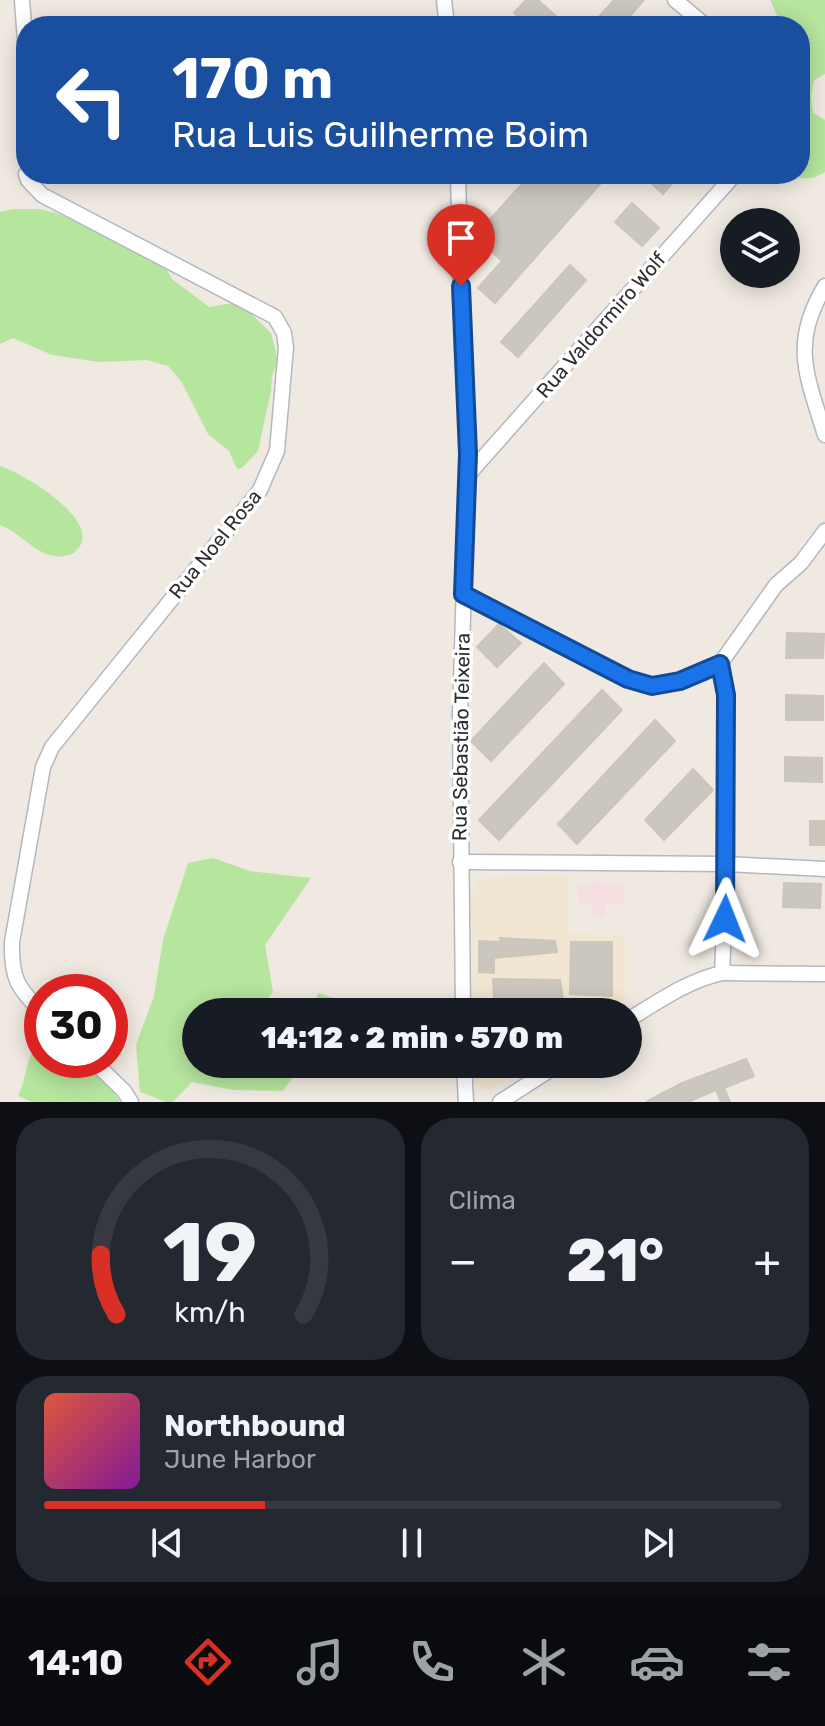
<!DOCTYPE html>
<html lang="pt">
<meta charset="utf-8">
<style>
:root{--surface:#171b24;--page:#242831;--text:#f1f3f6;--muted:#9ea1a6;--line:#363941;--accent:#d93025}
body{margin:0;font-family:Rubik,sans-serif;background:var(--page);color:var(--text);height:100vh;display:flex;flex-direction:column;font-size:30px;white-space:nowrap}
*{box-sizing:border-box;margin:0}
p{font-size:26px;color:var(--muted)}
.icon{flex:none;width:44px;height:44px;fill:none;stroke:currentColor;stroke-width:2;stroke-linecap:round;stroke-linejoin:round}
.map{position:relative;height:1102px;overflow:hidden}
.sheet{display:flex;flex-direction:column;gap:16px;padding:16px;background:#0d0f14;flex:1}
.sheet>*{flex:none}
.banner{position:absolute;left:16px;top:16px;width:794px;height:168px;border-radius:32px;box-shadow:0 4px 20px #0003;background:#1a4fa0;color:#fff;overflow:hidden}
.tools{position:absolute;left:720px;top:208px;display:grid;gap:16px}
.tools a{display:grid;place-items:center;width:80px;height:80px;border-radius:50%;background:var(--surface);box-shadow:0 4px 20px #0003;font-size:40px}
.speed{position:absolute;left:24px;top:974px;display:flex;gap:16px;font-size:40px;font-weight:700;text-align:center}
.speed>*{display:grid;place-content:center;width:104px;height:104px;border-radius:50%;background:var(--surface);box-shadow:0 4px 20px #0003;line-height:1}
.speed .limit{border:12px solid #d22;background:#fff;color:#111}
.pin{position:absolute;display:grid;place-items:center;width:68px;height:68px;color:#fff;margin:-82px -34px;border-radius:50% 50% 50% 0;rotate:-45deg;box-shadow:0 0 8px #0007}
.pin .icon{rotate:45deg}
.me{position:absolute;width:88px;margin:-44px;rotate:2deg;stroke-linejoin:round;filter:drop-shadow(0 0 6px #0008)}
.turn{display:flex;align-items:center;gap:28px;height:168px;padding:0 24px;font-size:36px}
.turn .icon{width:104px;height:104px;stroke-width:2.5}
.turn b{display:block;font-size:56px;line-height:68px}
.big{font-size:60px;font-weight:800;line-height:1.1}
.sheet .widget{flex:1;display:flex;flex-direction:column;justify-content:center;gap:12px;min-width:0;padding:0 28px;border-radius:32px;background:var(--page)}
.sheet .dial{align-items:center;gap:0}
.dial svg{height:208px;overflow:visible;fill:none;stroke:var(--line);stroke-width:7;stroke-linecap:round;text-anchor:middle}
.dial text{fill:var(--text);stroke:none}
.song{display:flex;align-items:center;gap:24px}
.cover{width:96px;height:96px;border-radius:12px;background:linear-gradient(135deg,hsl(10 70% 55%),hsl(290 70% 35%))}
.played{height:8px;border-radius:4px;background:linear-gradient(90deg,var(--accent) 30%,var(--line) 30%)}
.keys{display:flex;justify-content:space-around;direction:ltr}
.heat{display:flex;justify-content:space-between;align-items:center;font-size:44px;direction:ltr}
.sheet .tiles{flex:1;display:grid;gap:16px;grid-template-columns:1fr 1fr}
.widget:last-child{grid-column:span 2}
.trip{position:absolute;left:182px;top:998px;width:460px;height:80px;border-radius:40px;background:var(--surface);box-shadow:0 4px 20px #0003;font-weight:800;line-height:80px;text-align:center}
.menu{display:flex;height:128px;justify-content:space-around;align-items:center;background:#090b0e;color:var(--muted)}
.menu .icon{width:56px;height:56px}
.menu .on{color:var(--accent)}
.menu b{font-size:36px;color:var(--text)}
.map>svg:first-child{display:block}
.education{fill:#f0e6d1}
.medical{fill:#f5dfe0}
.green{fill:#b6e59e}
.building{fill:#cbc7bf;stroke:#cbc5ba;stroke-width:2}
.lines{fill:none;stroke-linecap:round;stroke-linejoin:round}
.minor-casing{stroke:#b4b7c1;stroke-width:17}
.minor{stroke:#fff;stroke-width:14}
.route-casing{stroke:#114b97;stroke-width:20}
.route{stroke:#1a73e8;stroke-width:14}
.labels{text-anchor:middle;stroke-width:7;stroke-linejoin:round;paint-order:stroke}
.street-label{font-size:20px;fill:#2e2e2e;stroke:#fff}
</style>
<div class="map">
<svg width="825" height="1102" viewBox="0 0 825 1102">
<rect width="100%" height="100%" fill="#efe9e1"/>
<g class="education">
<path d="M568,875V934L625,935V1000L587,1012H473L471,898L478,879Z"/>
<path d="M474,1064H528L492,1090L483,1091L476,1087L474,1080Z"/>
</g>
<path class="medical" d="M591,882H607L608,886H624L623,905L606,904L604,916L592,915L593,904L578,903V885L591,886Z"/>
<g class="green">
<path d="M770,0H825V74L814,80L811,96L813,113L825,120V172C810,182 799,178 782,174H800V26H782Z"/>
<path d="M13,209H39L57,213L164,265L172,279L209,307L239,302L271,333L278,361L272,376L271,391L258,451L242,468L237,469L229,451L208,434L181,381L168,366L147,360L99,362L52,355L13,338L0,344V212Z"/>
<path d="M0,466C22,473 90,513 82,542C81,546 77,549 74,553C43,567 25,534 0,525Z"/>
<path d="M213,858L250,871L311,878L265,945L273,992L256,1012H196V1064H266L272,1068L275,1064H302L283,1091L233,1090L192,1082L173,1102H166L140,1092L136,1045L154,996L163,940L188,863Z"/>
<path d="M319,993L346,1003L339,1012H307Z"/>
<path d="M37,1043H42V1060H87L111,1087L120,1102H32L18,1096C27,1078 25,1060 37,1043Z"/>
</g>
<g class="building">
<path d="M526,0H538L558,18L551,26H529L514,13Z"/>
<path d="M614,0H644L621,26H604L596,20Z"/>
<path d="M531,174H560L571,183L579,174H609L495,303L478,288L502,261L475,236Z"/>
<path d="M650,174H680L663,194L646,178Z"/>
<path d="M632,203L659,228L642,246L615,222Z"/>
<path d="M570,265L586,280L518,357L501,342Z"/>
<path d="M499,624L521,643L497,667L477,647Z"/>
<path d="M787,633L824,634L823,658H786Z"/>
<path d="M544,663L564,684L491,761L471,741Z"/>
<path d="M602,690L622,710L499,840L479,820Z"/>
<path d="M786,695L823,696V720H786Z"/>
<path d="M655,720L675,741L577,844L558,824Z"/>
<path d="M785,757L822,758V782L785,781Z"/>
<path d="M693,769L713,790L664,840L645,820Z"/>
<rect x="810" y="821" width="15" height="24"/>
<path d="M784,883L821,884L820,908L783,907Z"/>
<path d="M500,938L555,941L557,952L494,958V973L479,972V941L501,942Z"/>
<path d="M571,942H612V996L570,994Z"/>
<path d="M493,979L560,980L565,1012H512V999H494Z"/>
<path d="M746,1059L754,1076L724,1088L730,1102H721L716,1090L688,1102H646L682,1083Z"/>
</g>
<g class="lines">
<defs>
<g id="minor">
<path d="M22,0L26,54"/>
<path d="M444,0L447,26"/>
<path d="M675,0L706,26"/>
<path d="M26,174L28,180L42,195L275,317L284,333L286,347L277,451L260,490L52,747L43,767L12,942C11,977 17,988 42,1012"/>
<path d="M458,174L462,343L468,454L460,714L463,1012"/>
<path d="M825,286C790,344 807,376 825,435"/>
<path d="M467,476L735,174"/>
<path d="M463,594L628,679L652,686L680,681L720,664L776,585L801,563L825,531"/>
<path d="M460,862L727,864L825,869"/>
<path d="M722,973L825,974"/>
<path d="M628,1020C659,1001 687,981 722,973L727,864L726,695L720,664"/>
<path d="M92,1060L124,1091L131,1102"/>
<path d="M464,1064L466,1102"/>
<path d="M596,1064L597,1066"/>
<path d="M500,1102L559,1064"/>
</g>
</defs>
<use href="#minor" class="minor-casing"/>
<use href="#minor" class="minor"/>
</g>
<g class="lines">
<defs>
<path id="route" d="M461,286L468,454L463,594L628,679L652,686L680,681L720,664L726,695L725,919"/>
</defs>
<use href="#route" class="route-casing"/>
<use href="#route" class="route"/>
</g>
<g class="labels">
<g class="street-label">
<text transform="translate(601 325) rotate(-49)" y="7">Rua Valdormiro Wolf</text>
<text transform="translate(215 544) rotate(-51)" y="7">Rua Noel Rosa</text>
<text transform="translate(461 737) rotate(-89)" y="7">Rua Sebastião Teixeira</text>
</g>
</g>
</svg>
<div class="tools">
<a><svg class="icon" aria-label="layers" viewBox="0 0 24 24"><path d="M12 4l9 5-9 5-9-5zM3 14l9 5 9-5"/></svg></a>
</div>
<div class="speed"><div class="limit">30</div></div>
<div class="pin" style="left:461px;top:286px;background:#d93025"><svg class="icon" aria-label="arrive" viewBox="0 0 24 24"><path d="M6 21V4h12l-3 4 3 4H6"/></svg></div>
<svg class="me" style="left:725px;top:919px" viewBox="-20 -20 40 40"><path d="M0-17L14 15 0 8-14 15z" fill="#1a73e8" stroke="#fff" stroke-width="4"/></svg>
<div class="trip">14:12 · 2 min · 570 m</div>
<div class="banner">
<div class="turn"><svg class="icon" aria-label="left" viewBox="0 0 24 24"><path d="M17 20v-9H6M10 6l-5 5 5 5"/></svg><div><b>170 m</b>Rua Luis Guilherme Boim</div></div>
</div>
</div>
<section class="sheet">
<div class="tiles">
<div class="widget dial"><svg viewBox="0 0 100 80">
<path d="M14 69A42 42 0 1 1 86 69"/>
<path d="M14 69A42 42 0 0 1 8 46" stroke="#d93025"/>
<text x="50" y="56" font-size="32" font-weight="700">19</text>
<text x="50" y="72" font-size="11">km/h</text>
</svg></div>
<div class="widget"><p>Clima</p>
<div class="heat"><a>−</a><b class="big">21°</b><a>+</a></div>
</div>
<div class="widget">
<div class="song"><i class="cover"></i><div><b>Northbound</b><p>June Harbor</p></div></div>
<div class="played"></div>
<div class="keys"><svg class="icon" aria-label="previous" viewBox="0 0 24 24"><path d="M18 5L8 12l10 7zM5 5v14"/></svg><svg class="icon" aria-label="pause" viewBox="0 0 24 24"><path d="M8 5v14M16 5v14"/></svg><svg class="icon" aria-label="next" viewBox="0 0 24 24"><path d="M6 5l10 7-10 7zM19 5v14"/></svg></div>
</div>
</div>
</section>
<nav class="menu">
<b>14:10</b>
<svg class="icon on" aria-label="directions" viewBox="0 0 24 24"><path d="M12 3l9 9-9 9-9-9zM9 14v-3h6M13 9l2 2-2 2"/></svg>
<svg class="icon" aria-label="music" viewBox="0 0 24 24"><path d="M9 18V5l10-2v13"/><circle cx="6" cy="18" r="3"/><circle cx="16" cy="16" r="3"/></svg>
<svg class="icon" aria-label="phone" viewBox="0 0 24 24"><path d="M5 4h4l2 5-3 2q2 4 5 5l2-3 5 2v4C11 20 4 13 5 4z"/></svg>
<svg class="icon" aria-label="climate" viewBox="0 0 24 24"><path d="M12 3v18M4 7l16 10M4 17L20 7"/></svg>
<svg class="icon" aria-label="car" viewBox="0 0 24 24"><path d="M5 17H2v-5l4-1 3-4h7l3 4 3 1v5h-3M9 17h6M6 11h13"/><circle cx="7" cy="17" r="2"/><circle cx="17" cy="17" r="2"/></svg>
<svg class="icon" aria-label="filters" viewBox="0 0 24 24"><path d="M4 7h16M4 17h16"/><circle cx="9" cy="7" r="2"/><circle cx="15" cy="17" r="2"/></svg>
</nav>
